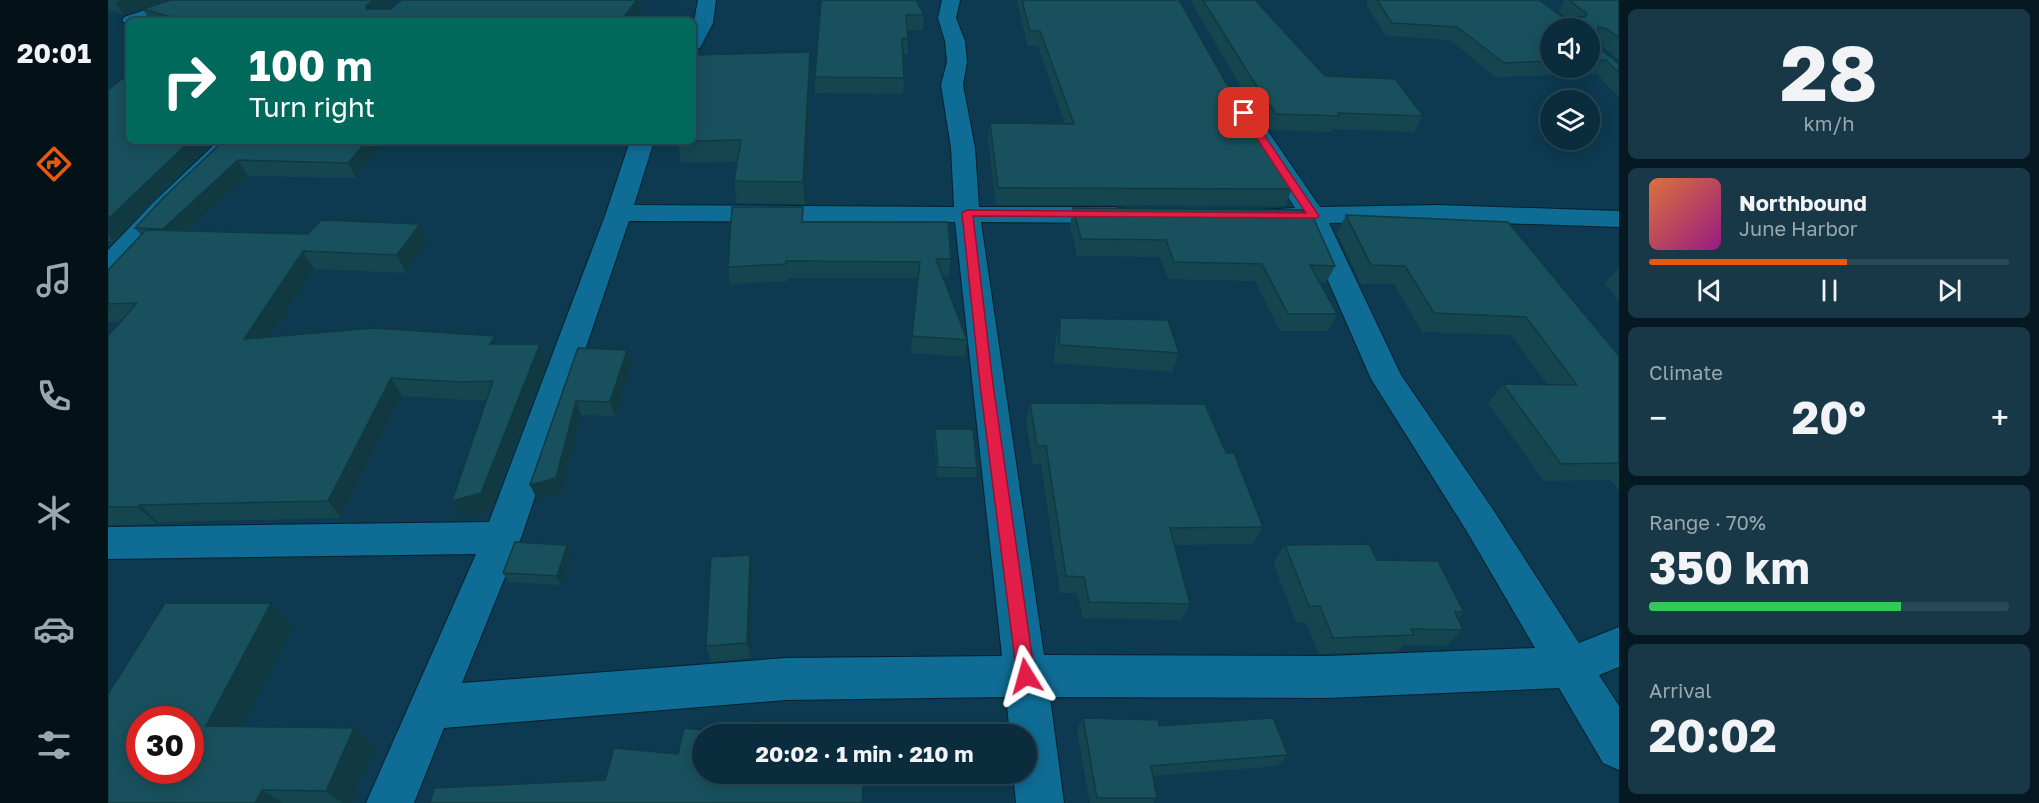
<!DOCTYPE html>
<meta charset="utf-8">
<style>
:root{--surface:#0a2c3c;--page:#183847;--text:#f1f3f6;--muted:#99a7af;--line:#2a4856;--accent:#ea580c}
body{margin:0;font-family:"Golos Text",sans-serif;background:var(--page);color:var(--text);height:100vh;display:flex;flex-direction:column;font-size:22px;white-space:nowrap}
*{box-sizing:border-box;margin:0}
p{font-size:20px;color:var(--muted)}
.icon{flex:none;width:33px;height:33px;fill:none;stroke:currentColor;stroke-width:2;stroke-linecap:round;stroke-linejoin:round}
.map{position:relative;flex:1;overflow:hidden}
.sheet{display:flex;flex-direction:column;gap:9px;padding:9px;background:#061821;width:420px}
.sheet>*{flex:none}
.guide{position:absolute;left:18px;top:18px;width:570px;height:126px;border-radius:9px;box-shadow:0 3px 15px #0003,0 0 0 2px var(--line);background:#00695c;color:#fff;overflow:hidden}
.controls{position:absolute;left:1432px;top:18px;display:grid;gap:12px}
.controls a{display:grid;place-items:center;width:60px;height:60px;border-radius:50%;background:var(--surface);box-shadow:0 3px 15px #0003,0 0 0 2px var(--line);font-size:30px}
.speed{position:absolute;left:18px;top:706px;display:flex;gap:12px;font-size:30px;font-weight:700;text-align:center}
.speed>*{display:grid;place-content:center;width:78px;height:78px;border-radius:50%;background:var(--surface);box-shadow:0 3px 15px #0003,0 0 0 2px var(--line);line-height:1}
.speed .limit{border:9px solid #d22;background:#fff;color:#111}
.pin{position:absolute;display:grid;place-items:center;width:51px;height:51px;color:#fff;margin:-26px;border-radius:12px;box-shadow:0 3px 9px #0006}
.me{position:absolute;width:66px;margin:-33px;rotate:352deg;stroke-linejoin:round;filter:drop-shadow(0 0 4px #0008)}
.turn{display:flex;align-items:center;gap:21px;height:126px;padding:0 24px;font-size:27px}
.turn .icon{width:78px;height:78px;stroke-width:2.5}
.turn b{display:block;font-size:42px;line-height:51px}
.big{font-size:45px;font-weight:700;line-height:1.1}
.sheet .tile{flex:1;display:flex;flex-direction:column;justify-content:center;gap:9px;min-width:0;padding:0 21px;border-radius:9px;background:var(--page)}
.sheet .dial{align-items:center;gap:0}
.dial b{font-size:78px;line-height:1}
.song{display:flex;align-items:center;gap:18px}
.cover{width:72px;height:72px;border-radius:9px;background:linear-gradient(135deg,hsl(20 70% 55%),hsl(310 70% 35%))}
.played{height:6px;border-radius:3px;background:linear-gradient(90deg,var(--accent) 55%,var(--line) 55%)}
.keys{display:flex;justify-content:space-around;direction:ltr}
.heat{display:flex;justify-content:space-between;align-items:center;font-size:33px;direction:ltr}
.charge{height:9px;border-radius:4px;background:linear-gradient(90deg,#34c759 70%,var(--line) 0)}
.trip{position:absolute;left:584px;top:724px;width:345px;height:60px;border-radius:30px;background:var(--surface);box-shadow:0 3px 15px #0003,0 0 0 2px var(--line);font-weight:700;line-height:60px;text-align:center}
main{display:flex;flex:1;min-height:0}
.tabs{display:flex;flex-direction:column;width:108px;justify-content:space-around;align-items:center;background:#041218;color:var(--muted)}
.tabs .icon{width:42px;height:42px}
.tabs .on{color:var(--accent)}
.tabs b{font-size:27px;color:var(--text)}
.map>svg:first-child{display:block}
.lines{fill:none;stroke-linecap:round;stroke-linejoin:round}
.minor-casing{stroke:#06202d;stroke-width:2}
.minor{fill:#0e6c95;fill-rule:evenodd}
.wall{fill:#154650;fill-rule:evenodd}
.shaded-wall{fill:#113941}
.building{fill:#18515d;stroke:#113941;stroke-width:1.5;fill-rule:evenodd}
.route{fill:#e11d48;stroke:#92132f;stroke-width:1.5}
</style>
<main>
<nav class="tabs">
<b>20:01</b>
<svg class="icon on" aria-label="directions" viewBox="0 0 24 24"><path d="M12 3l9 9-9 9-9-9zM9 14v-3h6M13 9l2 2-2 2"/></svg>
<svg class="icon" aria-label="music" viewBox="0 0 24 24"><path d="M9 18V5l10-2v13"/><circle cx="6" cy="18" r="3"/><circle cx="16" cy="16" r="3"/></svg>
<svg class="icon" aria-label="phone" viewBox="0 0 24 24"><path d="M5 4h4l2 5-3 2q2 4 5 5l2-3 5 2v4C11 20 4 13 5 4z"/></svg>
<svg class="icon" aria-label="climate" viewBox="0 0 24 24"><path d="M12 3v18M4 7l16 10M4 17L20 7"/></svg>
<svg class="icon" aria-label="car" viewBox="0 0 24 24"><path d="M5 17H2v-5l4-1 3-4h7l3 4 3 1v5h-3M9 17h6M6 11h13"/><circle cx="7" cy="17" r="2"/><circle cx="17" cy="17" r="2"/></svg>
<svg class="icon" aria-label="filters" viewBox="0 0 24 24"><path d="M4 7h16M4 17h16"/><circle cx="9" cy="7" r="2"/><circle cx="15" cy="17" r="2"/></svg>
</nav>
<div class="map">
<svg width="1511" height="803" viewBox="0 0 1511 803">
<rect width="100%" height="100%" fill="#0d3a50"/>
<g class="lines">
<defs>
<g id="minor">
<path d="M67,0H94L91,4L41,21H21V26L14,21L16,17Z"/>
<path d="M590,0H608L605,23L592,48L585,50V26Z"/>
<path d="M834,0H852L848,18L857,41L859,62L855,85L867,148L871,207H1007L1016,209L1020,215L1016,221L1007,223L873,222L936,655L1219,656L1427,648L1358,530L1263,379L1195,223L1161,224L1152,222L1148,216L1152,210L1187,208L1136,129L1139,124L1147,122L1155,124L1212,207L1330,205L1511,211V227L1330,221L1221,223L1293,375L1384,508L1471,643L1511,627V667L1491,675L1511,706V770L1495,763L1451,688L1219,698L942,697L956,803H908L905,774H918V735H902L898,697L678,700L336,728L306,803H258L368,554L0,559V527L381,522L498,213L522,141H546L526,205L846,207L843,148L833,85L839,62L837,41L830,18ZM521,221L847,222L894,656L678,658L354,683L413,538Z"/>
<path d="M110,141H136L63,213L10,273L0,276V250L45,203Z"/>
</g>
</defs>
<use href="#minor" class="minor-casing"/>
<use href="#minor" class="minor"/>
</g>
<g class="wall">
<path d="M0,0H60L16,15L0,10Z"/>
<path d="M294,0H532L534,10L526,21H42L35,9H282Z"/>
<path d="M713,0L816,15L815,30H799L800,54H795L796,78L795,94L707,93V77Z"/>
<path d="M910,0H1071L1117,81L1184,189L1177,206L888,205L880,139L882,123L957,124L930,46H920L909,3Z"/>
<path d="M1082,0H1147L1217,76L1315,116L1306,132L1226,129L1224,132L1162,130L1138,95Z"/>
<path d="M1259,0H1431L1455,17H1457L1450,11L1457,0H1511V60L1490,43V47L1511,64V98L1489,74L1388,77L1342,40L1278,36L1258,4ZM1443,28H1482V68H1443Z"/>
<path d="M703,72L697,204L629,203L626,181L629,162L573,163L569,141Z"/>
<path d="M0,90L21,141H107L5,242L0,241Z"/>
<path d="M115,141H279L248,178L140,176L81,231L200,234L312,224L320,242L298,273L206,269L162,337L387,336L391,344H432L439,362L383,511L354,518L344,501L379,400H359L294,396L233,518L50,522L49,524L0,525V336L13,322H0V270L33,235L27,228Z"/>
<path d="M965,208L1227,266L1218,283L1211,282L1229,314L1220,331H1172L1147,281L1060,279L1052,257L969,256L962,225Z"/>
<path d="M1238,215L1511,356V491L1502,480L1436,481L1380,403L1395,384L1440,385L1403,335L1314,332L1286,284H1253L1229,233Z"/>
<path d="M695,222L843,259L841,276H835L859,340L857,357L803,353L804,336L810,278H680V281L622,284L620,267Z"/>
<path d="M1511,267V302L1497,283Z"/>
<path d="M952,318L1071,353L1064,372L946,363L948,337Z"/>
<path d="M470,348L524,364L507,416L473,415L455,492L429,499Z"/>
<path d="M922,403L1118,453L1155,527L1145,544L1066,545L1082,604L1073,620L975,618L969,593H952L933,464H925L918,421Z"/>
<path d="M827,429L869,468L868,477H829L826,438Z"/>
<path d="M1177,545L1269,560L1356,612L1350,618L1355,630L1338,646L1296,645L1290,651L1211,654L1198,623L1188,622L1165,562Z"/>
<path d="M463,554L453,585L400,582L395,573Z"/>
<path d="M642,555L645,572L643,658L603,662L598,646Z"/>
<path d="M163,603L186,625L134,727L267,747L244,803H0Z"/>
<path d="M975,718L1051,726L1180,755L1169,766L1045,776L1049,798L1045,803H982L969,730Z"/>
</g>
<g class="shaded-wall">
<path d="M12,0H60L16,15L7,2Z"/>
<path d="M266,0H287L264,19L258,9V6Z"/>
<path d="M529,0H532L534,10L526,21H513Z"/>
<path d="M702,52L703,72L697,204L695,182Z"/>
<path d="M82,141H107L5,242L0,235V219Z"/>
<path d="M259,141H279L248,178L240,163Z"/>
<path d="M130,160L140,176L66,244L55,229Z"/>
<path d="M312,224L320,242L298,273L289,255Z"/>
<path d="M195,251L206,269L149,357L136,339Z"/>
<path d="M387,336L395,354L382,344Z"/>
<path d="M432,344L439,362L383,511L354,518L344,501Z"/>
<path d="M519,350L524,364L507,416L502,402Z"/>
<path d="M283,378L294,396L233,518L220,501Z"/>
<path d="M468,401L473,415L455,492L429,499L422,485Z"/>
<path d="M32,505L50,522L49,524L30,507Z"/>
<path d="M459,545L463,554L453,585L449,576Z"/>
<path d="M642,555L645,572L643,658L639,643Z"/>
<path d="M163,603L186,625L125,745L98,726Z"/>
<path d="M246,728L267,747L244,803H235L218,791Z"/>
<path d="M154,790L175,803H147Z"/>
</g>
<g class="building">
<path d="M63,0H266L258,6V9H282L294,0H529L513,21H76L35,9Z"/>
<path d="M713,0H808L816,15H798L800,39H794L796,78L707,77Z"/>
<path d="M914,0H1071L1117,81L1158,141L1184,189L890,188L882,123L966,124L932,31H922Z"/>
<path d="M1095,0H1147L1217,76L1287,79L1315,116L1230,113L1232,116L1168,114L1144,79Z"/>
<path d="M1269,0H1431L1455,17H1477L1479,14L1461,0H1511V38L1499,29L1490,27V47L1511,64V73L1498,60H1482V28H1443V61L1396,63L1349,27L1284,23Z"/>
<path d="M702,52L695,182L626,181L633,140L585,141V59L586,55Z"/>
<path d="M14,79H21V141H82L0,219V90Z"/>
<path d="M115,141H259L240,163L130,160L55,229L27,228L54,199Z"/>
<path d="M624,207H695L694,222H840L843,259H828L859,340L804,336L812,262L678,261V264L620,267Z"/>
<path d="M965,208L1195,210L1198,215H1204L1227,266L1202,265L1229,314H1180L1154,264L1066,262L1058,240L973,239Z"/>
<path d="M1238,215L1400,222L1511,356V463L1453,464L1395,384L1469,385L1418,317L1326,313L1297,266L1263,265Z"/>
<path d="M213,220L312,224L289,255L195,251L136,339L265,328L387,336L382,344H432L373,493L344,501L385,381L350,382L283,378L220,501L32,505L30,507H0V336L29,303L0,304V270L38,230L200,234Z"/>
<path d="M952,318L1060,320L1071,353L951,345Z"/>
<path d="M470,348L519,350L502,402L468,401L448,478L422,485Z"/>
<path d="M922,403L1097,404L1118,453H1126L1155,527L1062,528L1082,604L981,602L976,577L958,576L938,446H929Z"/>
<path d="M827,429H865L869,468L830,467Z"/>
<path d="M407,542L459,545L449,576L395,573Z"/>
<path d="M1261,544L1269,560L1330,561L1356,612H1347L1355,630L1303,629L1306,635L1225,638L1212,606H1201L1177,545Z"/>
<path d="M642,555L639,643L598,646L603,557Z"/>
<path d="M57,603H163L98,726L246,728L218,791L154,790L147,803H0V694ZM32,720H82V771H32Z"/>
<path d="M975,718L1050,720L1051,726L1165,718L1180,755L1043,766L1049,798H989Z"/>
<path d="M646,721L758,727L757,735H644Z"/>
<path d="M576,728L639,735H594V774H756L754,803H322L326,788L497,780L506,748L570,754Z"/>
</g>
<path class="route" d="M1133,111H1140L1211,216L1209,218L865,216L885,384L927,676L924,682L918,685L912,682L909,676L872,384L854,213L859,210L1198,213L1132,113Z"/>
</svg>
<div class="controls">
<a><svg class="icon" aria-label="sound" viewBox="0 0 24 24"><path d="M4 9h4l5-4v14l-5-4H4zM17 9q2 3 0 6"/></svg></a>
<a><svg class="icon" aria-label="layers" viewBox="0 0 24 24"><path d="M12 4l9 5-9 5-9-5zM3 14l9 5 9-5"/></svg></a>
</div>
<div class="speed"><div class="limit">30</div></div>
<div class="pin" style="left:1136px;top:113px;background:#d93025"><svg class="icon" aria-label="arrive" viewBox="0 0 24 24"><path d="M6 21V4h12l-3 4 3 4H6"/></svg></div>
<svg class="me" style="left:918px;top:676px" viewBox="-20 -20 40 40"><path d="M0-17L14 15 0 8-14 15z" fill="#e11d48" stroke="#fff" stroke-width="4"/></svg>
<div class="trip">20:02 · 1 min · 210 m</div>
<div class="guide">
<div class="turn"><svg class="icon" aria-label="right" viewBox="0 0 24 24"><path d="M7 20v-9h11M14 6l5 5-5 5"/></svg><div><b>100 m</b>Turn right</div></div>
</div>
</div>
<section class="sheet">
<div class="tile dial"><b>28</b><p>km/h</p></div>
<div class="tile">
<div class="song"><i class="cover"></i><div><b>Northbound</b><p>June Harbor</p></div></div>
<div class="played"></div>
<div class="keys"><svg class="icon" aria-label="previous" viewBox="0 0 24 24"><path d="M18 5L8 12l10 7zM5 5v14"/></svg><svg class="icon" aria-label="pause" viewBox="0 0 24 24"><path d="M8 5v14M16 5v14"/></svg><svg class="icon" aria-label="next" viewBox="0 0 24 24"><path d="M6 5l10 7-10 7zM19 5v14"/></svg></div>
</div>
<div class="tile"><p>Climate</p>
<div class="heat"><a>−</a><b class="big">20°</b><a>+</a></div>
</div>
<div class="tile"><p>Range · 70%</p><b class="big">350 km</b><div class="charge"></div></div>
<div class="tile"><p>Arrival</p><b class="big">20:02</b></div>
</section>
</main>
